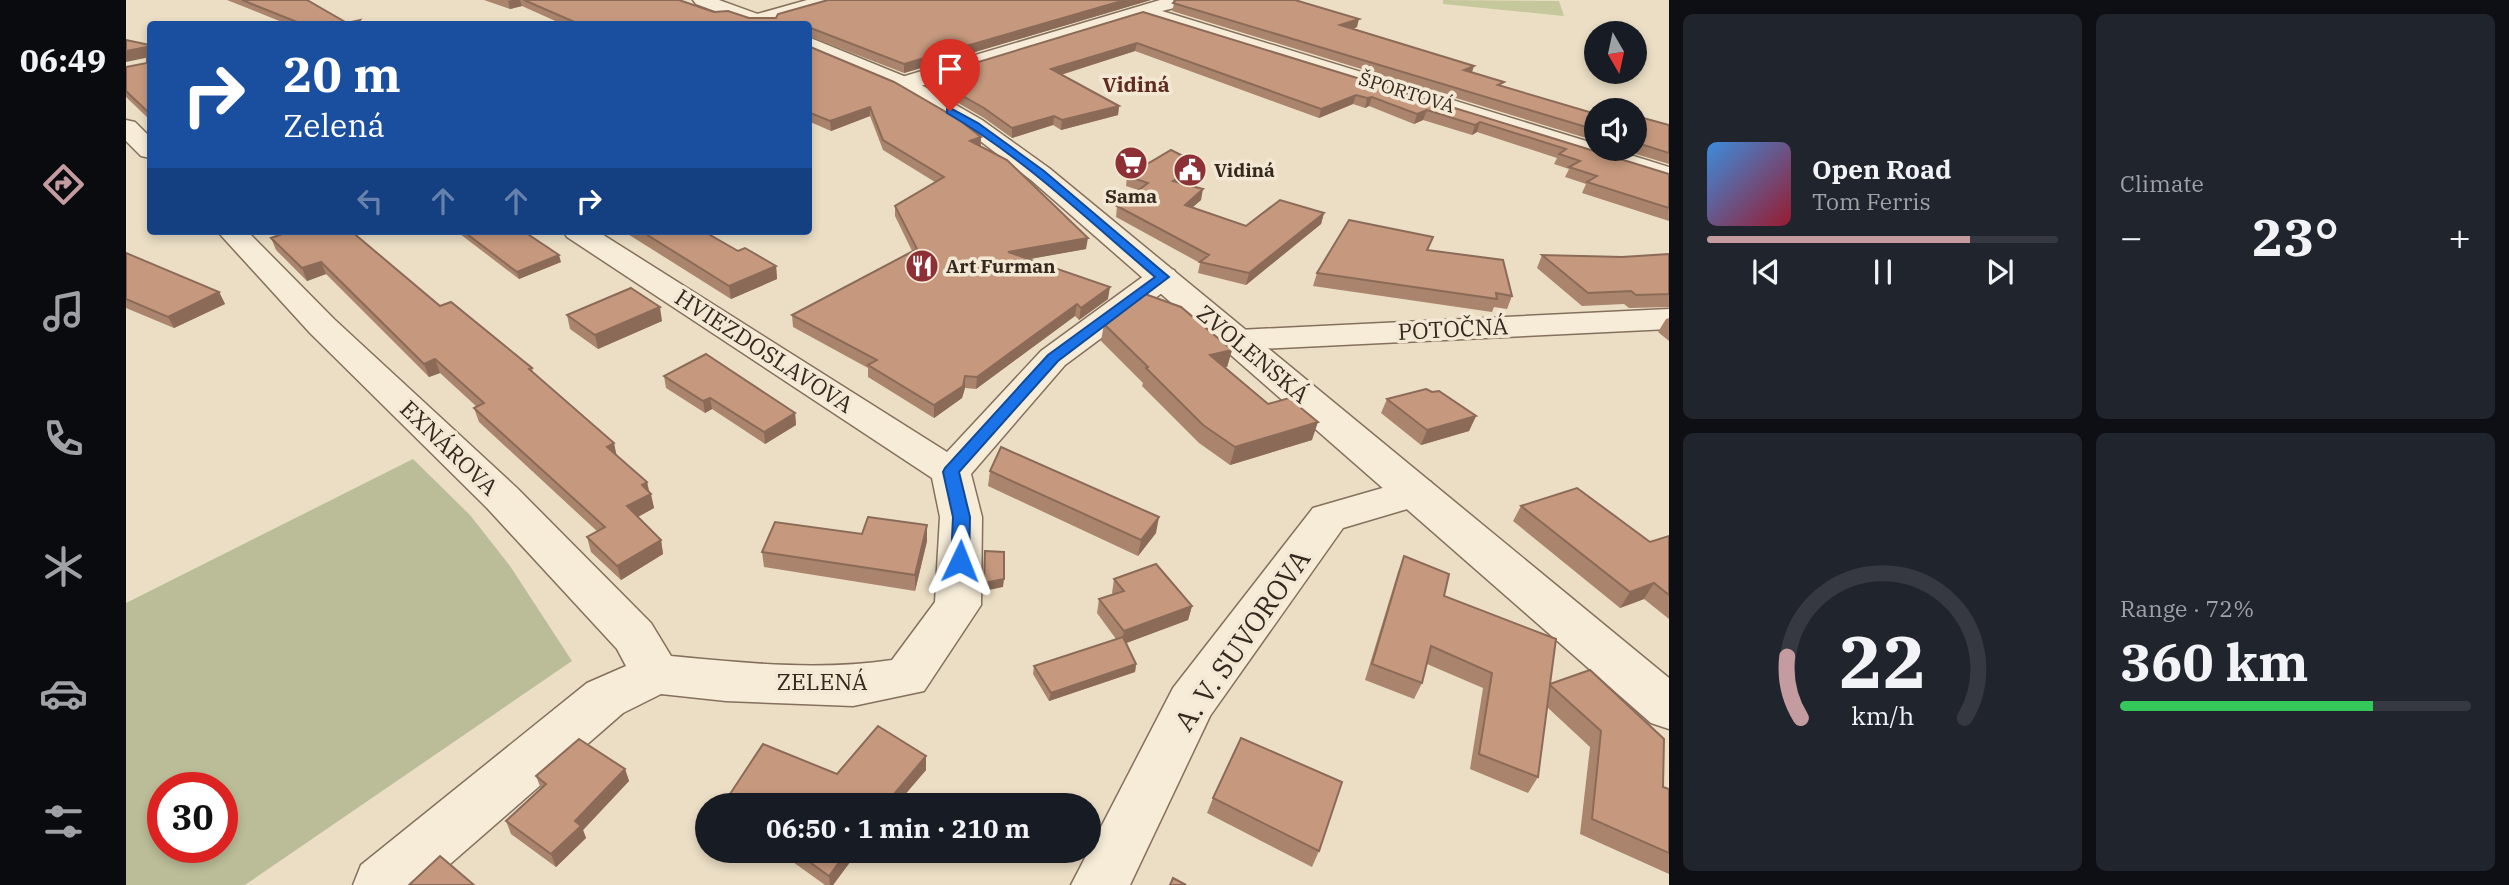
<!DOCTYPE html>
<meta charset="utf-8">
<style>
:root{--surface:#171b24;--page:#20242c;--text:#f1f3f6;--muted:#9ea1a6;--line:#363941;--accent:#c49ca0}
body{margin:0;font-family:"IBM Plex Serif",serif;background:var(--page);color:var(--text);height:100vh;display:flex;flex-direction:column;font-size:26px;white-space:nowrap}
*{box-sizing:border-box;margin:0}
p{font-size:23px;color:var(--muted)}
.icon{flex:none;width:38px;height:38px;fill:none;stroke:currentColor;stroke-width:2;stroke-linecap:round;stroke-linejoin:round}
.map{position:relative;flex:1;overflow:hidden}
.side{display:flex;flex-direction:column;gap:14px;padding:14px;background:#0d0f14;width:840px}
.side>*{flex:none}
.guide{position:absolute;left:21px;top:21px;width:665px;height:214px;border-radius:7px;box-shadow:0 4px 10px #0003;background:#1a4fa0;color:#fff;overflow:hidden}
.needle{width:46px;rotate:171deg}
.tools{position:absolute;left:1458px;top:21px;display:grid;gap:14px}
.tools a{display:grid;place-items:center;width:63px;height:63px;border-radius:50%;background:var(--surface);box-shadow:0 4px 10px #0003;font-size:35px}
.speed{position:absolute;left:21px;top:772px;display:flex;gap:14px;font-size:35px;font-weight:700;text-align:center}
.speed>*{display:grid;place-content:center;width:91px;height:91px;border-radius:50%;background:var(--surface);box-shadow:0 4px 10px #0003;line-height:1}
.speed .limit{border:10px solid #d22;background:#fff;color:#111}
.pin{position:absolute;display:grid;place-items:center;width:60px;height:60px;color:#fff;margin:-72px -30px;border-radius:50% 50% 50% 0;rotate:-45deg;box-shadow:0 0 7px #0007}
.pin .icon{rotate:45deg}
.me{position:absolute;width:77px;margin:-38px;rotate:2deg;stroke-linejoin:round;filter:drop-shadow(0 0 5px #0008)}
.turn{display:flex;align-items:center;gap:24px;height:147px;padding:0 21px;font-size:32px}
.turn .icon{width:91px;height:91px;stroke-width:2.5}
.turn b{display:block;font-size:49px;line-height:60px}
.lanes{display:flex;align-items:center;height:66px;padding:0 21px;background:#0003;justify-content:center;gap:35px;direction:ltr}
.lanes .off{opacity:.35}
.big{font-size:52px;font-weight:700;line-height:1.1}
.side .card{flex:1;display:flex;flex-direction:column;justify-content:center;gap:10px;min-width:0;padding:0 24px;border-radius:10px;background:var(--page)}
.side .dial{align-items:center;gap:0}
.dial svg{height:182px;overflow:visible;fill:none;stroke:var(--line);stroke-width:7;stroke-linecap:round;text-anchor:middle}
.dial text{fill:var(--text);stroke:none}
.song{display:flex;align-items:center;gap:21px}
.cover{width:84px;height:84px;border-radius:10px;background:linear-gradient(135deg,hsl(210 70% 55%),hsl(350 70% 35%))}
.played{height:7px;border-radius:4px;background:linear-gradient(90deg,var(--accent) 75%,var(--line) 75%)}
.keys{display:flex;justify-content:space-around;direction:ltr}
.heat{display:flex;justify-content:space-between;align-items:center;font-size:38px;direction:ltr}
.charge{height:10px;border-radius:5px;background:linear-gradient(90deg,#34c759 72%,var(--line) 0)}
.side .tiles{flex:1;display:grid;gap:14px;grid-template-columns:repeat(2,1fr)}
.trip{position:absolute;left:569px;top:793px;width:406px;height:70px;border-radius:35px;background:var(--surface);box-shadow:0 4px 10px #0003;font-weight:700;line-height:70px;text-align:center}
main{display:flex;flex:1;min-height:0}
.tab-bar{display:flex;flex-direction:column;width:126px;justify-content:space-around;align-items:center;background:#090b0e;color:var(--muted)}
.tab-bar .icon{width:49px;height:49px}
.tab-bar .active{color:var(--accent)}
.tab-bar b{font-size:32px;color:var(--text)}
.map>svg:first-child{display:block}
.green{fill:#c5c89a}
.cemetery{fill:#bbbd98;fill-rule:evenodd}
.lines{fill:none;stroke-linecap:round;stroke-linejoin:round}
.minor-casing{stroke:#84705d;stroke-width:3}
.tertiary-casing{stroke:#84705d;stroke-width:3}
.minor{fill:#f6ecd8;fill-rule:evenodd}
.tertiary{fill:#f6ecd8;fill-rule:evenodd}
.wall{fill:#aa846c}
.shaded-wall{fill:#8b6b58}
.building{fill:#c6997e;stroke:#8b6b58;stroke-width:2}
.route{fill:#1a73e8;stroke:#114b97;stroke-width:2}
.labels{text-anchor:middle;stroke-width:7;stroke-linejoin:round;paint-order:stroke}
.far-street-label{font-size:19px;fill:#35291f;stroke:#f3e8d4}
.far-poi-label{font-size:19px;font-weight:bold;fill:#35291f;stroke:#f3e8d4;text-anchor:start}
.far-quarter-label{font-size:21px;font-weight:bold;fill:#5f2c22;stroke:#f3e8d4}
.street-label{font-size:23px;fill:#35291f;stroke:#f3e8d4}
.near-street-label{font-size:28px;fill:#35291f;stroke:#f3e8d4}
</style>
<main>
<nav class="tab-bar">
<b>06:49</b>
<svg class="icon active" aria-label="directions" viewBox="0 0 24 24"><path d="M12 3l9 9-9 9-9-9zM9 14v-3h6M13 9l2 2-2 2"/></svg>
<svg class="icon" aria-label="music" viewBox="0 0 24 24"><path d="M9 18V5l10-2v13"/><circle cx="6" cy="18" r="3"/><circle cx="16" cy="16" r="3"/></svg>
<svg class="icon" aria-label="phone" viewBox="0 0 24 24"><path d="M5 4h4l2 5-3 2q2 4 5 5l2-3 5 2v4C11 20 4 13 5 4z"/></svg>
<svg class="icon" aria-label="climate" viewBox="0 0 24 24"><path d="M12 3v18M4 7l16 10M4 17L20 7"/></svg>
<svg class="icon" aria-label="car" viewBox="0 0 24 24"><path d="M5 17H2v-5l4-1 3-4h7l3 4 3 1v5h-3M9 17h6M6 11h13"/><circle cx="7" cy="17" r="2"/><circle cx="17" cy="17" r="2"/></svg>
<svg class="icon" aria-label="filters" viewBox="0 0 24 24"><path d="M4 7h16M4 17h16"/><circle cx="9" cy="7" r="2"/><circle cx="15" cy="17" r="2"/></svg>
</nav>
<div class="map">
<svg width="1543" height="885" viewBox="0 0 1543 885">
<rect width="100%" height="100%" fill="#ebdec5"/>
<path class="green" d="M1317,0L1433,1L1438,16L1317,4Z"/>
<path class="cemetery" d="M287,459L344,515L384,566L446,661L119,885H0V603ZM37,788H96V847H37Z"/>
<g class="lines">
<defs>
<g id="minor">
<path d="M681,0H710L707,4L636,24H624L621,20L624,16Z"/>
<path d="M1034,0H1047L1050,4L1048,8L1036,11L1470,144V149H1485L1543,167V183L1016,18L785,89H769L766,84L769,79Z"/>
<path d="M0,120L9,122L24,137V158L15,156L0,141Z"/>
<path d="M91,231H121L208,319L391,488L525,623L545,656C617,663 694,671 766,660L809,602L814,517L806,478L441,237L437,231H471L821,452L915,351L1026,270L1037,268L1048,270L1052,277L1048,284L939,365L845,474L856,517L855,605L798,691L727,706L600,701L535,694L497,713L300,885H227L235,865L461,683L500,666L491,649L361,508L184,333Z"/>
<path d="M1543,309V329L1112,350L1100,347L1095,340L1100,333L1112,330Z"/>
<path d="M1291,478L1305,482L1311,492L1305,502L1217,528L1084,716L1004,885H945L1047,688L1187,508Z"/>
</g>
<g id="tertiary">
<path d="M567,0H593L648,20L651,24H624L570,4Z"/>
<path d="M682,37L785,79L856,120L923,168L1543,678V729L1525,723L905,180L840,130L769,89L682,51Z"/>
</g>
</defs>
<use href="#minor" class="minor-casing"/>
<use href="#tertiary" class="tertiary-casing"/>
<use href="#minor" class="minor"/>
<use href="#tertiary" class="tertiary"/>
</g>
<g class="wall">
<path d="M101,0H181L221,23L235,24H161Z"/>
<path d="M358,0H553L588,12L623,18H650L702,0H1025L778,73L682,36V24H436L396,6L384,9Z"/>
<path d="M1049,0H1169L1231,27L1226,29L1346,73L1377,87L1470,114V141L1046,11Z"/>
<path d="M1017,12L1543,174V221L1456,193L1460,184L1439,177L1443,169L1428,164L1431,158L1351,132L1346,135L1297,120L1288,124L1243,106L1239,108L1227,104L1193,118L1009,51L935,75L993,106L992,115L935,130L927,125L886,138L858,118L803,86V77Z"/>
<path d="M24,45V120L0,97V67L21,63Z"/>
<path d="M682,46L855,137V147L960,249L903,259L982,299L953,320L949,316L850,389L839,388L836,398L808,418L742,377V368L667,327L666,315L786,251L769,216V206L809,182L757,150L744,116L705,131L682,121Z"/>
<path d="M1508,116L1543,125V164L1493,149H1508Z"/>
<path d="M1073,164L1071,175L1057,184L1075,200L1066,208L1120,226L1198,213L1195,224L1120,285L1072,273L1074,263L990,217L991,206L1012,190L1000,186L1001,176Z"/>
<path d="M155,231H225L314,306L406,368L407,372L490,455L521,482L528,508L512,517L535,540L537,554L495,580L465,552L461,537L472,532L353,422L348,408L351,407L314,373L303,377L200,274L181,281L150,250L145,238L157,234Z"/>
<path d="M330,231H397L435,262L393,279Z"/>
<path d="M497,231H577L612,251L650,266L651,279L605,299Z"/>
<path d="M1307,237L1302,250L1386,296L1381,309L1368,307L1366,312L1187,286L1191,273Z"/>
<path d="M0,253L93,292L99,304L48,328L0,308Z"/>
<path d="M1543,254V307L1503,308L1498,304L1456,306L1411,268L1416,255L1496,257Z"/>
<path d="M441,315L536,321L472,349L444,329Z"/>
<path d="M1543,318V341L1532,332L1540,319Z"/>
<path d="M978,324L1106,350L1101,367H1099L1186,440L1104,465L1073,443L1016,386L1017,383L975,341Z"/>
<path d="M538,376L669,413L670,425L639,444L586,409L579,413L540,388Z"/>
<path d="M1306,392L1350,416L1343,431L1295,445L1255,413L1261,399Z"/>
<path d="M864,471L1030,533L1012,556L862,486Z"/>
<path d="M1395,506L1524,542L1543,536V619L1518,599L1494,608L1387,521Z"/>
<path d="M801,525V541L789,591L638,567L636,552L736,534Z"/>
<path d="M1278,556L1318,596L1424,684L1537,787L1543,789V874L1454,834L1464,747L1421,707L1412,777L1402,793L1344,769L1357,688L1301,664L1296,683L1288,699L1239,680L1272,572Z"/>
<path d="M988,579L1066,606L1062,620L1000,643L1010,664L1009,672L923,701L907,674L908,666L990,639L971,613L973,599L987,594L986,593Z"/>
<path d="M800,756V770L770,805H603L602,797Z"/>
<path d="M499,769L503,781L457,830L460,838L430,867L385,834L380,821L415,789L410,776Z"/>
<path d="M1087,798L1193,851L1186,867L1081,813Z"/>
<path d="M659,850H733L707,885H699L660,857Z"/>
</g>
<g class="shaded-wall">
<path d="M386,0H394L396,6L384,9L382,1Z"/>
<path d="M999,0H1025L778,73V64Z"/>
<path d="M1233,19L1231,27L1212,34L1214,25Z"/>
<path d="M1011,43L1009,51L924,78L925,69Z"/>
<path d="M21,47L24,57L0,62V51Z"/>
<path d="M1348,66L1345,75L1338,70Z"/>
<path d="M1230,95L1227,104L1193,118L1195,109Z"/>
<path d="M1246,97L1243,106L1239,108L1241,98Z"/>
<path d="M993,106L992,115L935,130L936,120Z"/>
<path d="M744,107V116L705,131L704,121Z"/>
<path d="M1301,110L1297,120L1288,124L1291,114Z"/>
<path d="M928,116L927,125L886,138V128Z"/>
<path d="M1354,122L1351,132L1346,135L1349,125Z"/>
<path d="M855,137L854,148L844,141Z"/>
<path d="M1073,164L1071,175L1046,191L1047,181Z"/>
<path d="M1077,189L1075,200L1056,216L1059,205Z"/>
<path d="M1198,213L1195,224L1120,285L1123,273Z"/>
<path d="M962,238L960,249L881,263L882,252Z"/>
<path d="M433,255L435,262L393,279L391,272Z"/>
<path d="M195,262L200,274L181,281L176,268Z"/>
<path d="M650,266L651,279L605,299L603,286Z"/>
<path d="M984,287L982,299L953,320L955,308Z"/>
<path d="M93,292L99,304L48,328L42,317Z"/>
<path d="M951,304L949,316L850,389L851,377Z"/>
<path d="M534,307L536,321L472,349L469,335Z"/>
<path d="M1106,350L1101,367L1080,372L1084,355Z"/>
<path d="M309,359L314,373L303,377L298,364Z"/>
<path d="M839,376V388L836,398L808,418V405Z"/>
<path d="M584,398L586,409L579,413L577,401Z"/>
<path d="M669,413L670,425L639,444L638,432Z"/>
<path d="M1350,416L1343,431L1295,445L1301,430Z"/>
<path d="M1192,422L1186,440L1104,465L1109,447Z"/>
<path d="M488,443L491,457L481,447Z"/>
<path d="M521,482L523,495L525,494L528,508L504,521L501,506L516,485Z"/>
<path d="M1033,517L1030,533L1012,556L1015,540Z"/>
<path d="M801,525V541L789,591V575Z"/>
<path d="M535,540L537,554L495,580L491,566Z"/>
<path d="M878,579L877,587L858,591V583Z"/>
<path d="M1528,583L1518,599L1494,608L1504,592Z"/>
<path d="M1066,606L1062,620L995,645L998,631Z"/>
<path d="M1010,664L1009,672L923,701L925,693Z"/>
<path d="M800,756V770L770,805H759Z"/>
<path d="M499,769L503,781L457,830L460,838L430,867L425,854L449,821Z"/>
<path d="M722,850H733L707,885H704L703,876Z"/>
</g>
<g class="building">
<path d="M116,0H181L221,23L234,20L231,24H176Z"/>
<path d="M398,0H553L588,12L602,11L623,18H650L652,14L702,0H999L778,64L682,27V24H453Z"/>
<path d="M1050,0H1169L1233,19L1214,25L1348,66L1338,70L1378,82L1372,85L1470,114V130L1047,3Z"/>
<path d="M1017,12L1543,174V208L1461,182L1471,176L1443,167L1454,161L1433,154L1440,149L1354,122L1349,125L1301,110L1291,114L1246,97L1241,98L1230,95L1195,109L1011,43L925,69L993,106L936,120L928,116L886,128L858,108L803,77Z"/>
<path d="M0,40L24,45V114L0,91V67L21,63V47L0,51Z"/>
<path d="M682,46L768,82L832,119L855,137L844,141L881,160L962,238L882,252L984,287L955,308L951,304L851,377L839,376L837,386L808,405L742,365L751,360L666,315L791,249L769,206L818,177L757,140L744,107L704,121L682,112Z"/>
<path d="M1508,116H1510L1543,125V153L1508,142Z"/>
<path d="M1045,150L1073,164L1047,181L1077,189L1059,205L1120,226L1154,200L1198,213L1123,273L1074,262L1083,255L991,206L1022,183L1001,176Z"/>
<path d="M1223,220L1307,237L1301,250L1377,260L1386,296L1370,293L1371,299L1191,273Z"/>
<path d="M161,231H225L314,306L325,302L406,368L403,369L488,443L481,447L521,482L516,485L525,494L501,506L535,540L491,566L461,537L479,527L348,408L358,403L309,359L298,364L195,262L176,268L145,238L162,232Z"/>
<path d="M337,231H397L433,255L391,272Z"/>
<path d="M515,231H577L612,251L619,248L650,266L603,286Z"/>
<path d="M0,253L93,292L42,317L0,299Z"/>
<path d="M1543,254V294L1510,295L1505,291L1462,293L1416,255L1496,257Z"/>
<path d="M505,288L534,307L469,335L441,315Z"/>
<path d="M1019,294L1055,307L1106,350L1084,355L1142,404L1163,398L1192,422L1109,447L1077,425L1020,368L1022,367L978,324Z"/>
<path d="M580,354L669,413L638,432L584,398L577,401L538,376Z"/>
<path d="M1300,389L1306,392L1313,391L1350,416L1301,430L1261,399Z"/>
<path d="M875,447L1033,517L1015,540L864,471Z"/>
<path d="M1451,488L1524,542L1543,536V595L1528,583L1504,592L1395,506Z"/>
<path d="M742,517L801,525L789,575L636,552L649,522L736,534Z"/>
<path d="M859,551L878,552V579L858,583Z"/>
<path d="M1278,556L1323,574L1318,596L1430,639L1424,684L1464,670L1538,739L1537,787L1543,789V853L1466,819L1475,731L1424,685L1412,777L1353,754L1366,673L1305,646L1296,683L1246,664Z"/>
<path d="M1030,564L1066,606L998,631L973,599L998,591L988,579Z"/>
<path d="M997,637L1010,664L925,693L908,666Z"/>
<path d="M752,726L800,756L759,805H618L602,797L637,744L711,774Z"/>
<path d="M1115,738L1216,782L1193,851L1087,798Z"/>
<path d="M453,739L499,769L449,821L455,826L425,854L380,821L420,784L410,776Z"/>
<path d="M667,850H722L703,876Z"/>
<path d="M314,856L348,885H283Z"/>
<path d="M1047,878L1060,885H1044Z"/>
</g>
<path class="route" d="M824,108L852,123L918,171L1043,277L932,361L833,472L844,517L843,561L840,565H827L825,561L827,517L817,472L819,468L922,355L1029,277C962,220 897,157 821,113V109Z"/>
<defs>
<symbol id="supermarket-disc" viewBox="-11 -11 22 22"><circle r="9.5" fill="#8e3136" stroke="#f3e8d4"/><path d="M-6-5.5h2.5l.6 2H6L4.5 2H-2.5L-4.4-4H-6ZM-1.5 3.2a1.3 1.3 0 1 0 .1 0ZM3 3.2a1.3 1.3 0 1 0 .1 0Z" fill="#fff"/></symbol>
<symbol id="civic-disc" viewBox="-11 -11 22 22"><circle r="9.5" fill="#8e3136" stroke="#f3e8d4"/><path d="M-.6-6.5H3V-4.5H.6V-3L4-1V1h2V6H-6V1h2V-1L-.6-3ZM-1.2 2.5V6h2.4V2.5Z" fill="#fff"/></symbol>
<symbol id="restaurant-disc" viewBox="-11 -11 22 22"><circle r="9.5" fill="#8e3136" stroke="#f3e8d4"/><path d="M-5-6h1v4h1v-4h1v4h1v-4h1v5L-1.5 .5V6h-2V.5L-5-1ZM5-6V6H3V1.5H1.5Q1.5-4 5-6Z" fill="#fff"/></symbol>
</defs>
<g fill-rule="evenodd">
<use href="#supermarket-disc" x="986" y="144" width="38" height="38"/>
<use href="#civic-disc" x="1045" y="151" width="38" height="38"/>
<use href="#restaurant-disc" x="777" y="247" width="38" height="38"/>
</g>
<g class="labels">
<g class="far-street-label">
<text transform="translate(1281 92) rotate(17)" y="7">ŠPORTOVÁ</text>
</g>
<g class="far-poi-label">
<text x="1088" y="177">Vidiná</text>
<text x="1005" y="203" text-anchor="middle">Sama</text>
<text x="820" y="273">Art Furman</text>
</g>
<g class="far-quarter-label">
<text x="1010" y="92">Vidiná</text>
</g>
<g class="street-label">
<text transform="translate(1327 329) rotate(-3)" y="8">POTOČNÁ</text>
<text transform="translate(638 351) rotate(33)" y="8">HVIEZDOSLAVOVA</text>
<text transform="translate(1127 354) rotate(40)" y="8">ZVOLENSKÁ</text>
<text transform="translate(323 448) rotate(44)" y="8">EXNÁROVA</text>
<text x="696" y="690">ZELENÁ</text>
</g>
<g class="near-street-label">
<text transform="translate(1116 640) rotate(-55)" y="10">A. V. SUVOROVA</text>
</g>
</g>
</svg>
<div class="tools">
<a><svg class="needle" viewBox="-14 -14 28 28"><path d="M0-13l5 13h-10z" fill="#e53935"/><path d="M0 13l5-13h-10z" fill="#9ea1a6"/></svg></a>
<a><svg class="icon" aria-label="sound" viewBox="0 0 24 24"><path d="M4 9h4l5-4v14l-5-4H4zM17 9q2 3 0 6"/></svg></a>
</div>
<div class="speed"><div class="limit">30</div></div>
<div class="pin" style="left:824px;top:111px;background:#d93025"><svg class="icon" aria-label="arrive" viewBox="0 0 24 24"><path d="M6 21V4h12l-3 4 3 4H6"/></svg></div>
<svg class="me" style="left:834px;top:561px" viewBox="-20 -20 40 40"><path d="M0-17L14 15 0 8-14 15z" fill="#1a73e8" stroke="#fff" stroke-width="4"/></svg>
<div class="trip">06:50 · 1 min · 210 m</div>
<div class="guide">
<div class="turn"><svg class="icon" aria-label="right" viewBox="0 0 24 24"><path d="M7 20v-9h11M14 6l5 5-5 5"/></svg><div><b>20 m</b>Zelená</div></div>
<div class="lanes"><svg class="icon off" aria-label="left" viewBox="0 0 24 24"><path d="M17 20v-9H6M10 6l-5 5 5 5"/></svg><svg class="icon off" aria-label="ahead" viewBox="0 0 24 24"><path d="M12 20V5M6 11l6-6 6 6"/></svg><svg class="icon off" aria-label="ahead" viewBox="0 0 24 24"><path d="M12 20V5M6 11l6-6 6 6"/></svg><svg class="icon" aria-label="right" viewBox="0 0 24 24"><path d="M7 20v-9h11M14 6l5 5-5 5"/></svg></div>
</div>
</div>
<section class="side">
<div class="tiles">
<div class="card">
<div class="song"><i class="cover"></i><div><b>Open Road</b><p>Tom Ferris</p></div></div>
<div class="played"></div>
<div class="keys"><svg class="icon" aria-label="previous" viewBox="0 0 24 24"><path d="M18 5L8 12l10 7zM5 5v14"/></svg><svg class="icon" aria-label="pause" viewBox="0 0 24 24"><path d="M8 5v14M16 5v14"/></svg><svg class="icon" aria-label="next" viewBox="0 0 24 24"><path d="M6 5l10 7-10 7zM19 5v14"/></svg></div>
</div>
<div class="card"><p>Climate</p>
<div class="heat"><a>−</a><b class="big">23°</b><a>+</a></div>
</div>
<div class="card dial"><svg viewBox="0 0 100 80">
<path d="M14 69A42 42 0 1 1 86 69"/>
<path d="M14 69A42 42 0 0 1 8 42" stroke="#c49ca0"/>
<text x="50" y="56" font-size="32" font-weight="700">22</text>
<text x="50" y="72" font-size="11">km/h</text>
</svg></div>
<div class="card"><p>Range · 72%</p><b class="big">360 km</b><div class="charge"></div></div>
</div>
</section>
</main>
